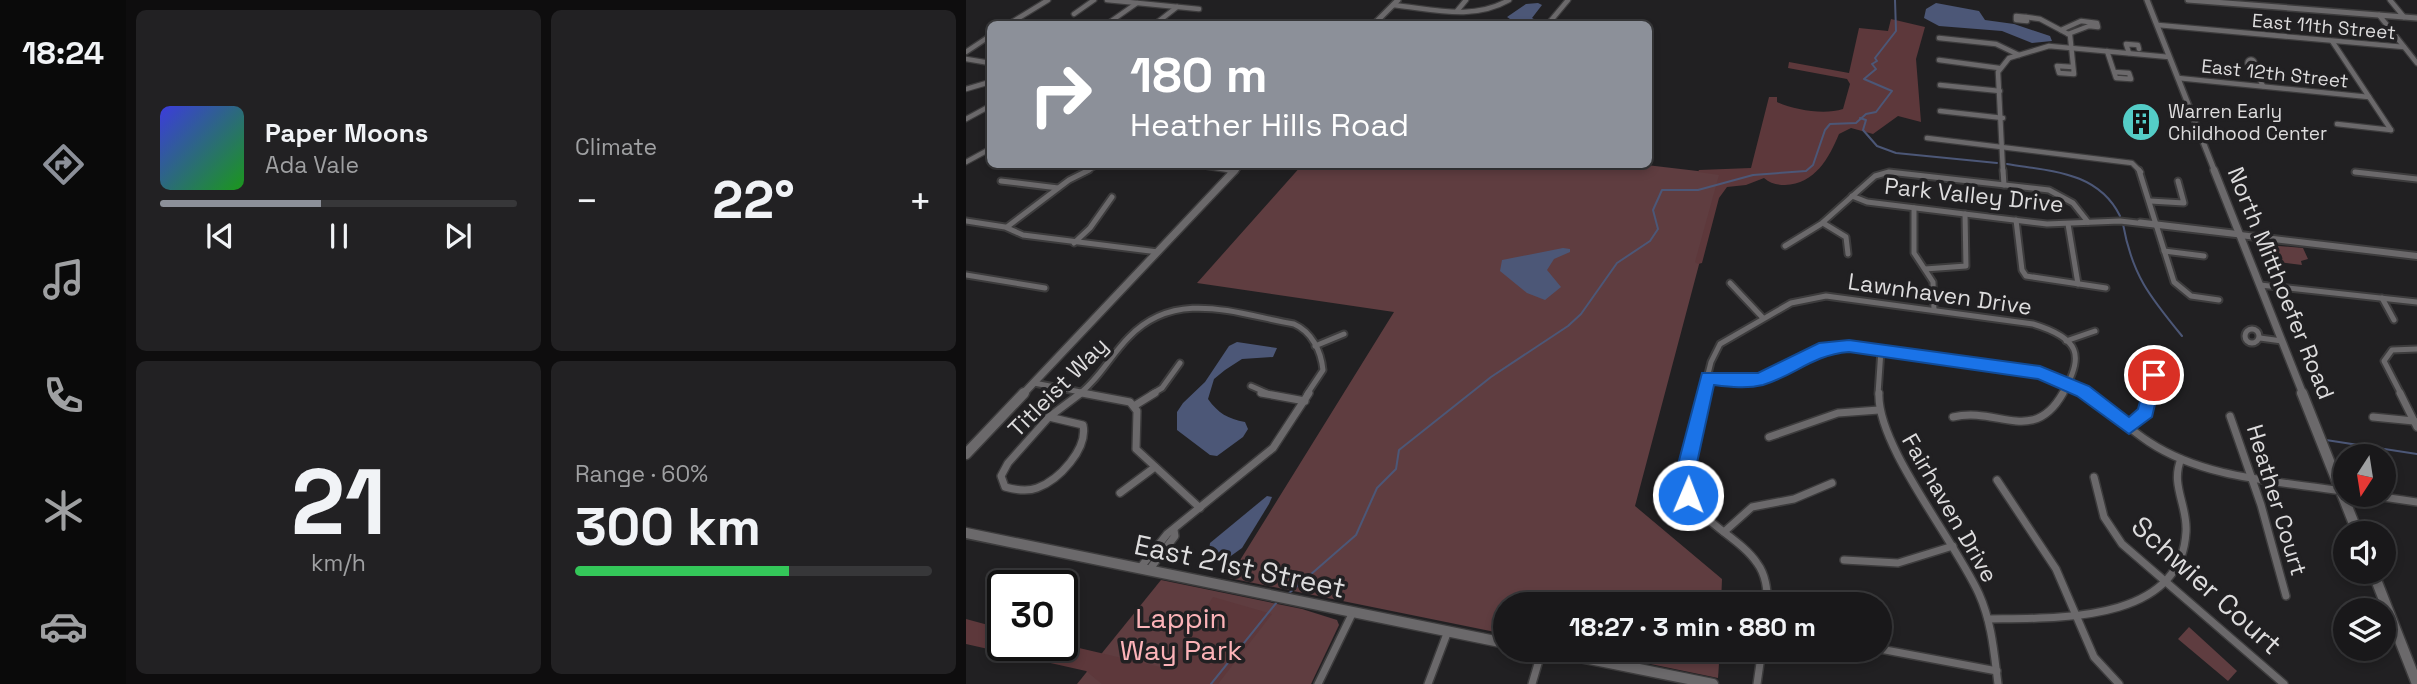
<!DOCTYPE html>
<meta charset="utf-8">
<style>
:root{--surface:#19181a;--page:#222123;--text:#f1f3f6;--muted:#9fa0a2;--line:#373739;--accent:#8c9099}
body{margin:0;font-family:"Space Grotesk",sans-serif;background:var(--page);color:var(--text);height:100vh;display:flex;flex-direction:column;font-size:26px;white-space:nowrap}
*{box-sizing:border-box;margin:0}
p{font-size:23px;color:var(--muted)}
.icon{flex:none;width:38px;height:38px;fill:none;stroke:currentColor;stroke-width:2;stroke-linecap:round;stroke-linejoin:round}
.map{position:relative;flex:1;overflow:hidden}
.panel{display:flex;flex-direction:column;gap:10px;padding:10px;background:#0e0d0e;width:840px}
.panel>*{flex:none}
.banner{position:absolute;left:21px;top:21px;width:665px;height:147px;border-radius:10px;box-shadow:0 4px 10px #0003,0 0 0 2px var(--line);background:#8c9099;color:#fff;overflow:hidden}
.needle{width:46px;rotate:192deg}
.controls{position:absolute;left:1367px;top:444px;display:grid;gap:14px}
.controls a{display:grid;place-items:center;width:63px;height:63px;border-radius:50%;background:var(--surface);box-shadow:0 4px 10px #0003,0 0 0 2px var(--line);font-size:35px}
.speed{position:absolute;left:21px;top:570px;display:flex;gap:14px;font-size:35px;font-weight:700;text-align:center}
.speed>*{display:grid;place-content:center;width:91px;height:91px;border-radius:50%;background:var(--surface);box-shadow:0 4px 10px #0003,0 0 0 2px var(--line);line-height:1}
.speed .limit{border:4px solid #111;border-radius:10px;background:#fff;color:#111}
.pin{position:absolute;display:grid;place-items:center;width:60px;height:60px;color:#fff;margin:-30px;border:4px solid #fff;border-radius:50%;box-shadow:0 2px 7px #0007}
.me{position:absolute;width:77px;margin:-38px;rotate:1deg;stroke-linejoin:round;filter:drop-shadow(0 0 5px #0008)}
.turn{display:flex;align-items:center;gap:24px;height:147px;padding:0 28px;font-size:32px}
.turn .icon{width:91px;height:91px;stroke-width:2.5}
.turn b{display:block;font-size:49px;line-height:60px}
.big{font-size:52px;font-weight:700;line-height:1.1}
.panel .card{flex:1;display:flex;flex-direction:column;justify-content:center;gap:10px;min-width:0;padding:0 24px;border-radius:10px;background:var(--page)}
.panel .dial{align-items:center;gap:0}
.dial b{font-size:91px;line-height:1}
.song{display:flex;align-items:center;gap:21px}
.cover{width:84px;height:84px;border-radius:10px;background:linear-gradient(135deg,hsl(240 70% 55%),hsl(120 70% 35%))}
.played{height:7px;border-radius:4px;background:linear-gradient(90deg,var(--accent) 45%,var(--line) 45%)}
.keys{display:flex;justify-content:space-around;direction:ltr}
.heat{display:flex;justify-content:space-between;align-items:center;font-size:38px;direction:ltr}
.charge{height:10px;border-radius:5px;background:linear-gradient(90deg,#34c759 60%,var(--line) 0)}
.panel .tiles{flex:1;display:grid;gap:10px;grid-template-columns:repeat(2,1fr)}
.trip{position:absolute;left:527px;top:592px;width:399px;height:70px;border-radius:35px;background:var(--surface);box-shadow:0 4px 10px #0003,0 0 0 2px var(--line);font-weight:700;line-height:70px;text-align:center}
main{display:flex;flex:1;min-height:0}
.menu{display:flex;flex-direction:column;width:126px;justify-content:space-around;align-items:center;background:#0a0a0a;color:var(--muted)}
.menu .icon{width:49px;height:49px}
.menu .active{color:var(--accent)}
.menu b{font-size:32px;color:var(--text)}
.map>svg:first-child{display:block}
.green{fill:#5f3d40}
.forest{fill:#5d383b}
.water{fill:#4c5777}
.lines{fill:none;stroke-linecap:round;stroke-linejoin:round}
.stream{stroke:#4c5777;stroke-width:2}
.minor-far2-casing{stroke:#3d3c3d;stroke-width:7}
.minor-far1-casing{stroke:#3d3c3d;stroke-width:9}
.minor-casing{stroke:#3d3c3d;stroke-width:10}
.tertiary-casing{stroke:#3d3c3d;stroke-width:10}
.secondary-far2-casing{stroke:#3d3c3d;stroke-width:8}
.secondary-far1-casing{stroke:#3d3c3d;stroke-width:10}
.secondary-casing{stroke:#3d3c3d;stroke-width:13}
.minor-far2{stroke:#6b696b;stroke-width:4.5}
.minor-far1{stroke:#6b696b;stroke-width:5}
.minor{stroke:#6b696b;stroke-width:7}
.tertiary{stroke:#6b696b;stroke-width:6}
.secondary-far2{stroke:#6b696b;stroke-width:5}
.secondary-far1{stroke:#6b696b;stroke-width:7}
.secondary{stroke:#6b696b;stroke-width:10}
.route{fill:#1a73e8;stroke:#114b97;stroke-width:2}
.labels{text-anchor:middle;stroke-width:7;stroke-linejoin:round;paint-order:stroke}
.far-street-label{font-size:19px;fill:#dddcdd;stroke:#212022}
.far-poi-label{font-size:19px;fill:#dddcdd;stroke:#212022;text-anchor:start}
.street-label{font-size:23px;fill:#dddcdd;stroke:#212022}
.near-street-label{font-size:28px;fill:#dddcdd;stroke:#212022}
.near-park-label{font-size:28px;fill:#fcb3b8;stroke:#212022}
</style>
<main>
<nav class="menu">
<b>18:24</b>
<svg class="icon active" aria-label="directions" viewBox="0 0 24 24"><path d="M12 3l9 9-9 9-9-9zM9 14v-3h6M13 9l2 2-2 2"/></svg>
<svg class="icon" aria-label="music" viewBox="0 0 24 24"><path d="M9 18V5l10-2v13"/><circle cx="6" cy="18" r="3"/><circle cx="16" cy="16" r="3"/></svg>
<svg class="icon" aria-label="phone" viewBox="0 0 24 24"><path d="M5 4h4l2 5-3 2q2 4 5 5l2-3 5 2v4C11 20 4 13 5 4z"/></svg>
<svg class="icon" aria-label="climate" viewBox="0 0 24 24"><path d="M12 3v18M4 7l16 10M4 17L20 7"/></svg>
<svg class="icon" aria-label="car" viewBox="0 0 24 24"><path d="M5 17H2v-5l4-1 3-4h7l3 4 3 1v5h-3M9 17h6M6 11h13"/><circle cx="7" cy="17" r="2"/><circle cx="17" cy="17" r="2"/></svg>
</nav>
<section class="panel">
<div class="tiles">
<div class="card">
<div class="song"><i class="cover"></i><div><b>Paper Moons</b><p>Ada Vale</p></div></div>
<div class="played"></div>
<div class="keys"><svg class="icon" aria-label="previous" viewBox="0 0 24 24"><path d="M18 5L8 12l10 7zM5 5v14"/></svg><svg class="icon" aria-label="pause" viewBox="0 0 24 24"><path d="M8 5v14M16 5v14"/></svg><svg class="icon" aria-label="next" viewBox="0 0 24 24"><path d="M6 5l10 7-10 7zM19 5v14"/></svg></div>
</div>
<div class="card"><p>Climate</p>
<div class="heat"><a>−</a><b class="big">22°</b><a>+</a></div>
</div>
<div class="card dial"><b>21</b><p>km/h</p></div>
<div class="card"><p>Range · 60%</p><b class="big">300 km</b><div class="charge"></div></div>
</div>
</section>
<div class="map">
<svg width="1451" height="684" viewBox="0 0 1451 684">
<rect width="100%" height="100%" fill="#212022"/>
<g class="green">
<path d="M672,164L757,174L669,506L756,579L755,604H539V634L263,578L428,312L231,283L336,165Z"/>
<path d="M1288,244L1337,248L1342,259L1335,261L1336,265L1295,260Z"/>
<path d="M195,580L336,609L371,620L373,625L345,684H111Z"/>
<path d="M1223,627L1271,671L1262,681L1212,639Z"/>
<path d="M612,649H754L752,678Z"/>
</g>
<g class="forest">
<path d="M925,19L959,27L950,59L955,122L932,116L907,134L885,128L873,134C863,158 849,184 819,185C810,185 804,183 798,178L780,185L761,187L753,198L736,263L732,264L729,262L753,175L732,172L733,170L785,168L803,97H811V102C829,110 858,115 877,109L884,84L881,79L822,68L823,62L883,73L893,28L922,31Z"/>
<path d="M247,597L306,614L252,684H136L120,671L0,644V619L37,629V646L96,644L203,669Z"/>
</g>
<g class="water">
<path d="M572,3L576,5L566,18L573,22L570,24L550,23L541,17L560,4Z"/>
<path d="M970,3L1013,11L1019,20L1048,24L1084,36L1086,41L1066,43L1036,31L973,26L958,18L960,9Z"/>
<path d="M597,248L604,249V252L588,259L581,270L595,287L579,300L561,293L534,271L536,260Z"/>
<path d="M271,342L311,348L307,357L276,359L259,370L248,379L242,399C252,413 262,419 279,422L282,429L277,437L251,456L244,455L211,430V412L217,403L239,382L263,346Z"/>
<path d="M301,496L306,497L303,504L276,548L262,558L243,552L244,543Z"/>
</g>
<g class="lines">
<g class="stream">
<path d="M894,118L900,120L897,130L911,146L930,153L1031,163"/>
<path d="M1041,164C1083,171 1132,171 1154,216"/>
<path d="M1157,224C1166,275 1184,297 1216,336"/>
<path d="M1360,440L1451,454"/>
<path d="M321,595L390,535L411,488L430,469L433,450L525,377L602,326L615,314L651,263L684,241L692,229L687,210L696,190H732L787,175L840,171L847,165L859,130L864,124L890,123L900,114L910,112L926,91L898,79L910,69L906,64L911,61L909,58L930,31L929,0"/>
<path d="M245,684L311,602"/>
</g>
<defs>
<g id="minor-far2">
<path d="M141,0L233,9"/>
<path d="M1424,0L1438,17"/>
<path d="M427,5C467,9 506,21 543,0"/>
<path d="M491,11L500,0"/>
<path d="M108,14L128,0"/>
<path d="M1413,15L1451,63"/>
<path d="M1050,16L1060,17L1061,21L1050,20Z"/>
<path d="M1060,17L1074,19L1104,35L1108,74L1093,73L1091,66L1107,67"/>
<path d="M43,24L82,0"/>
<path d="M141,24L171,3"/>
<path d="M189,24L211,7"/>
<path d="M582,24L602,0"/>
<path d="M1192,25L1438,47"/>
<path d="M1095,30L1115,21L1131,23L1132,27L1123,26L1102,34"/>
<path d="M973,38L1030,44L1053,55"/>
<path d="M1366,41L1425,130"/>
<path d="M1141,51L1150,78L1165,79L1163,73L1148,72"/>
<path d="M0,52L24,36"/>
<path d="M1163,53L1160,44L1172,45L1173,49"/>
<path d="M0,59L24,63"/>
<circle cx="1285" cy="63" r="3.5"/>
<path d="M973,60L1033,68"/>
<path d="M1287,66L1297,86"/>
<path d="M1212,78L1403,97"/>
<path d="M974,85L1034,91"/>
<path d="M0,89L24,82"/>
<path d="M974,111L1037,118"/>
<path d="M0,119L24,106"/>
<path d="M1371,124L1425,130"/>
<path d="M961,138L1166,163L1175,172"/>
<path d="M0,162L24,149"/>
<path d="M224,164L269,171"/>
<path d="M119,172L134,164"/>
<path d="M1037,172L1032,72L1043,58L1083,46L1203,57"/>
</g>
<g id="minor-far1">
<path d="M262,170L269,171"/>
<path d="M1037,170L1038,185"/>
<path d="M1173,170L1208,282L1225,296L1253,300"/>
<path d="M1389,172L1451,179"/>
<path d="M35,181L92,188"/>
<path d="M886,196L901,202L1081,224L1154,221L1274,235"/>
<path d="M1184,201L1218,203L1212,181"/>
<path d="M948,208V253L967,282L968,310"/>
<path d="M1050,220L1056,270L1060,276L1140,288"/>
<path d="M0,221L39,227L57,235L192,252"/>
<path d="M1174,222L1267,233"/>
<path d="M857,223L880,237L882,254"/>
<path d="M1102,224L1112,284"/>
<path d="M41,227L103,180L123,170"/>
<path d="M108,243L124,228L146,197"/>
<path d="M819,246L855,224L909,176L923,172L1083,190L1107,203L1122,222"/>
<path d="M1198,251L1238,256"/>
<path d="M959,269L1000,266L999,214"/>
<path d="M0,275L79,288"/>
<path d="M764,283L797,318"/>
<path d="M1294,285L1451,302"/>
<path d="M1416,298L1428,320"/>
<circle cx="1286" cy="336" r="7"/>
<path d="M1294,338L1316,341"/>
<path d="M1100,341L1129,331"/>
<path d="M349,346L378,334"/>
<path d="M741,378L790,380L856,350L878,345L1087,376L1121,394"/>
<path d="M68,383L125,394"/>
<path d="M285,386L303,394"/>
<path d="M113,394C133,379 145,355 163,337C210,288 270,314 328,324C346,332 355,351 357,370L341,394"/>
<path d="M186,394L196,388L214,363"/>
<path d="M737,394L745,362L754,344L825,303L860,296L1067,324C1113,338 1120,355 1096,394"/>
<path d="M912,394L915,350"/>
<path d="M1183,394L1186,380L1203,356"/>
<path d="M1435,394L1418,361L1426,350L1451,349"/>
</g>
<g id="minor">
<path d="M116,393L164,402L171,411L170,449L234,508"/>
<path d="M295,393L339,401"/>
<path d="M738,393C732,418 720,447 719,472C717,518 769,531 791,563C800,575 801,589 802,604"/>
<path d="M913,393C910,445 990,542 1013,594C1026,623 1028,653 1032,684"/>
<path d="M1118,393C1141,407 1160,427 1183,442C1239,479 1312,481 1376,491"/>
<path d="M1434,393L1451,427"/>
<path d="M168,406L189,393"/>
<path d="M1264,416L1295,505L1320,596"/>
<path d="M83,417L117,425C122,449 93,480 71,488C61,492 50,490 39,487L35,476L42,463Z"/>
<path d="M83,417L115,393"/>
<path d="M987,417C1032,406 1067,446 1097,393"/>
<path d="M1407,417L1448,421"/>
<path d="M1163,427L1180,412L1184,393"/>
<path d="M803,437L872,413L913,410"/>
<path d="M1128,477L1138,517L1156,544L1318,684"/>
<path d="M1031,480L1090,569L1128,657L1153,684"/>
<path d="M154,493L189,467"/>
<path d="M1403,495L1451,502"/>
<path d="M758,532L786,507L828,499L866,483"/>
<path d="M878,560L932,563L987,546"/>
<path d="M174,568L201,534L307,448L343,393"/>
<path d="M183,570L209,536L208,530"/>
<path d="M1022,619C1088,618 1215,624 1220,532C1222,506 1204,485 1215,459"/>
<path d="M914,649L1031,671"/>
<path d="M352,684L387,612"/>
<path d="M462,684L482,631"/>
<path d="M566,684L576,650"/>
<path d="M791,684L796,649"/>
</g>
<path id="tertiary" d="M1274,235L1451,256"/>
<g id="secondary-far2">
<path d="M1181,0L1249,172"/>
<path d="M1222,0L1451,18"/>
<path d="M408,24L432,0"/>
<path d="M268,172L275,164"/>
</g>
<g id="secondary-far1">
<path d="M1248,170L1337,394"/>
<path d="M57,394L269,170"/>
</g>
<g id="secondary">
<path d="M1336,393L1392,534"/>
<path d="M0,454L58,393"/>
<path d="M0,533L539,643"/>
<path d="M1407,572L1451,684"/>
<path d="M574,649L747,684"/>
</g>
</defs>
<use href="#minor-far2" class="minor-far2-casing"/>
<use href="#minor-far1" class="minor-far1-casing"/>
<use href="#minor" class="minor-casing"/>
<use href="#tertiary" class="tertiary-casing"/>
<use href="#secondary-far2" class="secondary-far2-casing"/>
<use href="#secondary-far1" class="secondary-far1-casing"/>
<use href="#secondary" class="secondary-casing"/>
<use href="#minor-far2" class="minor-far2"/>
<use href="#minor-far1" class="minor-far1"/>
<use href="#minor" class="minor"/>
<use href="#tertiary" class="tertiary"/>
<use href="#secondary-far2" class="secondary-far2"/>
<use href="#secondary-far1" class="secondary-far1"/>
<use href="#secondary" class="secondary"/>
</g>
<path class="route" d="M883,340L1074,366L1123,386L1163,417L1172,409L1182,371L1188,369L1196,375L1186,417L1163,434L1111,396L1072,379L883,352C846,355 830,375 797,385C781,389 764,387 748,385L729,472L731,495L728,501H715L710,472L736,373H792L853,343Z"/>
<defs>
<symbol id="building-disc" viewBox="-11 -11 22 22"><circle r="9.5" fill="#54cdc7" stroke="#212022"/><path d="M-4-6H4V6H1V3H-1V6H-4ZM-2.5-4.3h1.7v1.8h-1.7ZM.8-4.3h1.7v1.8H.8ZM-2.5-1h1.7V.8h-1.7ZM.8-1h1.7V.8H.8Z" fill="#111"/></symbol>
</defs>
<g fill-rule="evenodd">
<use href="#building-disc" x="1153" y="100" width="44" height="44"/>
</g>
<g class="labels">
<g class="far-street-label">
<text transform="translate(1358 26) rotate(5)" y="7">East 11th Street</text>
<text transform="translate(1309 73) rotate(6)" y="7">East 12th Street</text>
</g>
<g class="far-poi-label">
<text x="1202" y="118">Warren Early<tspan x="1202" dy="22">Childhood Center</tspan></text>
</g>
<g class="street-label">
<text transform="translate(1008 195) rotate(6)" y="8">Park Valley Drive</text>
<text transform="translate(1315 283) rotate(68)" y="8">North Mitthoefer Road</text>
<text transform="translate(974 294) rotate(8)" y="8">Lawnhaven Drive</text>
<text transform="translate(92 387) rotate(-45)" y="8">Titleist Way</text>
<text transform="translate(1311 500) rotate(73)" y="8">Heather Court</text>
<text transform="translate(984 508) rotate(60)" y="8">Fairhaven Drive</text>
</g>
<g class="near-street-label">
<text transform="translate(274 566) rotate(12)" y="10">East 21st Street</text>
<text transform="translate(1241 585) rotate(42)" y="10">Schwier Court</text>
</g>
<g class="near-park-label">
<text x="215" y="628">Lappin<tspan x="215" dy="32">Way Park</tspan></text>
</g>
</g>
</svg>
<div class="controls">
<a><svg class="needle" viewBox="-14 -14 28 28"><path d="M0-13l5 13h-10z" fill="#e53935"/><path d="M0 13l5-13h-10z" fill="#9fa0a2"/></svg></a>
<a><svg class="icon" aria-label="sound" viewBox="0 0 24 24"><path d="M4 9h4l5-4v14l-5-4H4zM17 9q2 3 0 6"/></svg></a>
<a><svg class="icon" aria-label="layers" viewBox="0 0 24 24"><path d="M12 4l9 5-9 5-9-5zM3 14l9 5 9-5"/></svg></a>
</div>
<div class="speed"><div class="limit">30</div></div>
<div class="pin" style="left:1188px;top:375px;background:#d93025"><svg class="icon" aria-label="arrive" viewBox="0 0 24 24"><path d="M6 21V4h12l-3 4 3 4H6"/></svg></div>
<svg class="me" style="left:722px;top:495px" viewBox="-20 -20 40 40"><circle r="17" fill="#1a73e8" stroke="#fff" stroke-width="3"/><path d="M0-11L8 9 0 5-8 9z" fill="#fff"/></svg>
<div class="trip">18:27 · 3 min · 880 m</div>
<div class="banner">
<div class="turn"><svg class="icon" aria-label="right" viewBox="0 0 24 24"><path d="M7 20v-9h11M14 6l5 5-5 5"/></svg><div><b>180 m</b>Heather Hills Road</div></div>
</div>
</div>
</main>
